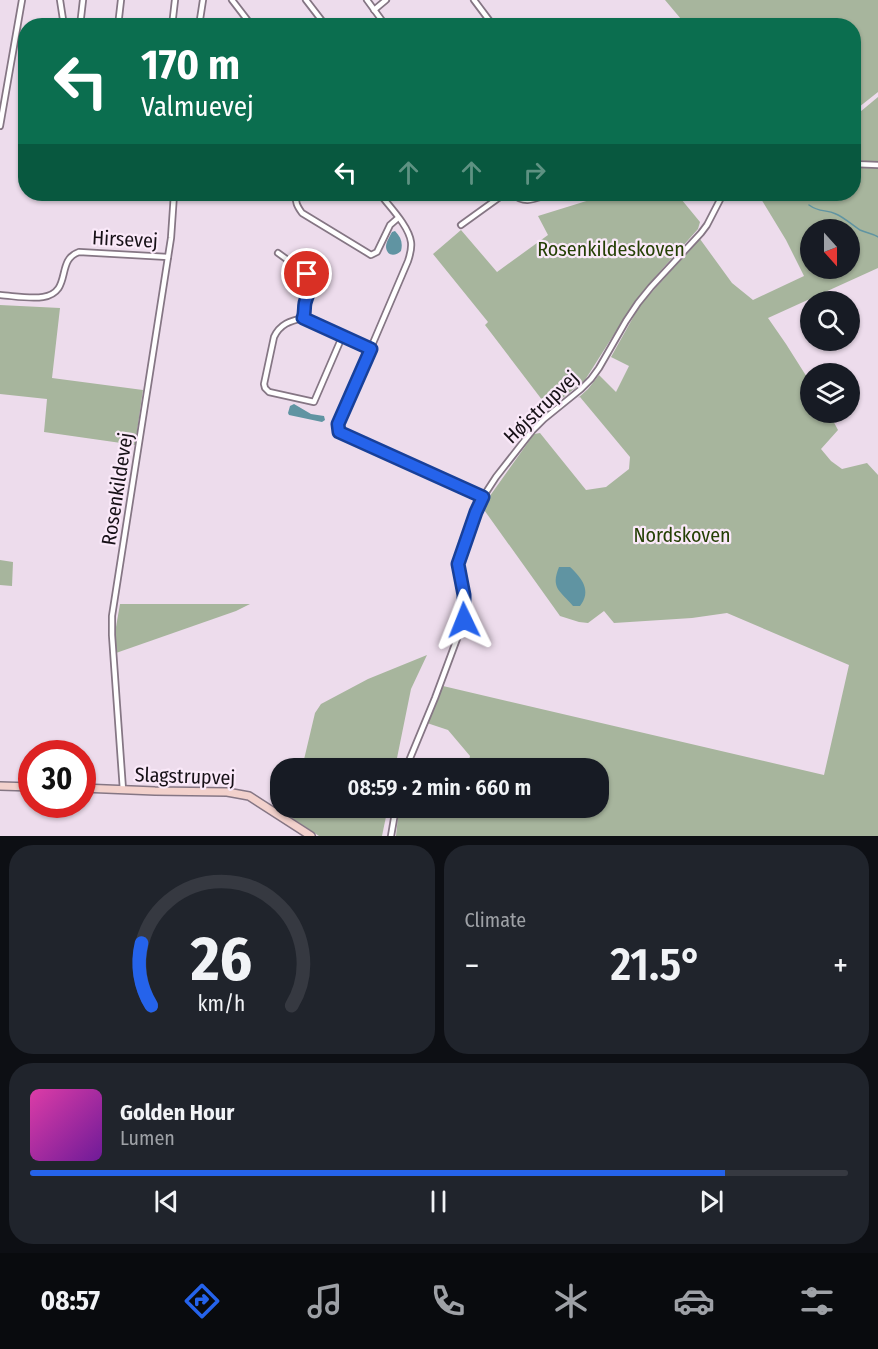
<!DOCTYPE html>
<meta charset="utf-8">
<style>
:root{--surface:#171b24;--page:#20242c;--text:#f1f3f6;--muted:#9ea1a6;--line:#363941;--accent:#2563eb}
body{margin:0;font-family:"Fira Sans Condensed",sans-serif;background:var(--page);color:var(--text);height:100vh;display:flex;flex-direction:column;font-size:22px;white-space:nowrap}
*{box-sizing:border-box;margin:0}
p{font-size:20px;color:var(--muted)}
.icon{flex:none;width:33px;height:33px;fill:none;stroke:currentColor;stroke-width:2;stroke-linecap:round;stroke-linejoin:round}
.map{position:relative;height:836px;overflow:hidden}
.panel{display:flex;flex-direction:column;gap:9px;padding:9px;background:#0d0f14;flex:1}
.panel>*{flex:none}
.banner{position:absolute;left:18px;top:18px;width:843px;height:183px;border-radius:24px;box-shadow:0 2px 4px #0004;background:#0b6e4f;color:#fff;overflow:hidden}
.needle{width:39px;rotate:159deg}
.controls{position:absolute;left:800px;top:219px;display:grid;gap:12px}
.controls a{display:grid;place-items:center;width:60px;height:60px;border-radius:50%;background:var(--surface);box-shadow:0 2px 4px #0004;font-size:30px}
.speed{position:absolute;left:18px;top:740px;display:flex;gap:12px;font-size:30px;font-weight:700;text-align:center}
.speed>*{display:grid;place-content:center;width:78px;height:78px;border-radius:50%;background:var(--surface);box-shadow:0 2px 4px #0004;line-height:1}
.speed .limit{border:9px solid #d22;background:#fff;color:#111}
.pin{position:absolute;display:grid;place-items:center;width:51px;height:51px;color:#fff;margin:-26px;border:3px solid #fff;border-radius:50%;box-shadow:0 2px 6px #0007}
.me{position:absolute;width:66px;margin:-33px;rotate:358deg;stroke-linejoin:round;filter:drop-shadow(0 0 4px #0008)}
.turn{display:flex;align-items:center;gap:21px;height:126px;padding:0 24px;font-size:27px}
.turn .icon{width:78px;height:78px;stroke-width:2.5}
.turn b{display:block;font-size:42px;line-height:51px}
.lanes{display:flex;align-items:center;height:57px;padding:0 24px;background:#0003;justify-content:center;gap:30px;direction:ltr}
.lanes .off{opacity:.35}
.big{font-size:45px;font-weight:600;line-height:1.1}
.panel .tile{flex:1;display:flex;flex-direction:column;justify-content:center;gap:9px;min-width:0;padding:0 21px;border-radius:24px;background:var(--page)}
.panel .dial{align-items:center;gap:0}
.dial svg{height:156px;overflow:visible;fill:none;stroke:var(--line);stroke-width:7;stroke-linecap:round;text-anchor:middle}
.dial text{fill:var(--text);stroke:none}
.song{display:flex;align-items:center;gap:18px}
.cover{width:72px;height:72px;border-radius:9px;background:linear-gradient(135deg,hsl(320 70% 55%),hsl(280 70% 35%))}
.played{height:6px;border-radius:3px;background:linear-gradient(90deg,var(--accent) 85%,var(--line) 85%)}
.keys{display:flex;justify-content:space-around;direction:ltr}
.heat{display:flex;justify-content:space-between;align-items:center;font-size:33px;direction:ltr}
.panel .tiles{flex:1;display:grid;gap:9px;grid-template-columns:1fr 1fr}
.tile:last-child{grid-column:span 2}
.trip{position:absolute;left:270px;top:758px;width:339px;height:60px;border-radius:24px;background:var(--surface);box-shadow:0 2px 4px #0004;font-weight:600;line-height:60px;text-align:center}
.menu{display:flex;height:96px;justify-content:space-around;align-items:center;background:#090b0e;color:var(--muted)}
.menu .icon{width:42px;height:42px}
.menu .active{color:var(--accent)}
.menu b{font-size:27px;color:var(--text)}
.map>svg:first-child{display:block}
.green{fill:#a7b59d;fill-rule:evenodd}
.water{fill:#6094a2}
.lines{fill:none;stroke-linecap:round;stroke-linejoin:round}
.stream{stroke:#6094a2;stroke-width:1.5}
.street-casing{stroke:#857684;stroke-width:8}
.secondary-casing{stroke:#857684;stroke-width:10}
.street{stroke:#fff;stroke-width:4.5}
.secondary{stroke:#f2d1cc;stroke-width:7}
.route-casing{stroke:#184099;stroke-width:15}
.route{stroke:#2563eb;stroke-width:10}
.labels{text-anchor:middle;stroke-width:4.5;stroke-linejoin:round;paint-order:stroke}
.street-label{font-size:20px;fill:#171117;stroke:#fae9f9}
.park-label{font-size:20px;fill:#254005;stroke:#fae9f9}
</style>
<div class="map">
<svg width="878" height="836" viewBox="0 0 878 836">
<rect width="100%" height="100%" fill="#eddcec"/>
<g class="green">
<path d="M665,0H878V92L854,111V26L686,25Z"/>
<path d="M878,97V162L854,160V117Z"/>
<path d="M854,167L878,168V268L768,318L786,344L810,382V412L829,413L838,430L821,449L831,461L842,469L867,463L878,475V836H396L399,807H598V768H467L470,756L448,730L427,723L443,686L824,775L849,665L727,613L692,618L614,623L604,611L588,623L579,622L560,616L482,507L534,434L540,433L586,490L606,487L629,469L630,457L580,397L578,398L588,389L599,375L616,392L629,366L611,357L640,305L700,239L732,283L753,300L804,276L786,240L758,194H854ZM810,230H849V268H810Z"/>
<path d="M609,194H677L700,222L698,229L656,276L625,317L585,380L549,409L485,325L488,322L433,254L461,230L497,272L548,235L538,216Z"/>
<path d="M0,305L60,308L52,378L143,390L135,445L44,432L47,399L0,394Z"/>
<path d="M0,560L13,562L12,586L0,585Z"/>
<path d="M120,604H250L236,611L116,653V627Z"/>
<path d="M427,655L411,689L395,768H302L315,713L321,704L368,679Z"/>
<path d="M292,807H388L382,836H319L292,818L291,812Z"/>
</g>
<g class="water">
<path d="M395,231C401,237 403,243 401,251C396,256 387,257 386,247C386,242 390,236 392,232Z"/>
<path d="M294,404L311,414L324,416L325,420L322,422L289,415L288,413L290,406Z"/>
<path d="M559,567H570C582,578 592,591 580,606H573C561,591 550,589 559,567Z"/>
</g>
<g class="lines">
<g class="stream">
<path d="M776,194L779,196L795,198"/>
<path d="M809,205C820,213 826,209 836,214C845,218 852,225 860,230C866,233 872,233 878,237"/>
</g>
<defs>
<g id="street">
<path d="M60,0L64,26"/>
<path d="M232,0L252,26"/>
<path d="M306,0L326,26"/>
<path d="M367,0L386,26"/>
<path d="M474,0L489,20L482,26"/>
<path d="M374,10L386,0"/>
<path d="M80,26L83,0"/>
<path d="M118,26L121,0"/>
<path d="M172,26L175,0"/>
<path d="M199,26L203,0"/>
<path d="M0,126L22,0"/>
<path d="M854,164L878,165"/>
<path d="M296,194C295,202 297,206 302,213L371,255L377,252L390,225L398,218"/>
<path d="M380,194C389,206 409,226 411,242C412,249 410,255 408,261L338,425C337,429 338,431 342,434L483,497"/>
<path d="M513,194C525,205 536,198 550,194"/>
<path d="M461,225L504,194"/>
<path d="M278,253L307,274L311,279L303,318L371,349"/>
<path d="M0,295C14,296 30,299 43,297C73,292 55,260 79,252L168,257"/>
<path d="M303,318C290,321 280,324 274,337L264,384L265,388L269,392L314,402L342,337"/>
<path d="M406,768L435,698L464,620V595L458,564L476,512L483,497L496,477L532,431L544,419L581,389L591,379L599,368L626,321L638,303L651,287L701,233L707,225L723,194"/>
<path d="M123,790L112,635V616L171,238L174,194"/>
<path d="M391,836L396,807"/>
</g>
<g id="secondary">
<path d="M0,786L32,787"/>
<path d="M82,788L155,791L227,792L249,796L311,836"/>
</g>
</defs>
<use href="#street" class="street-casing"/>
<use href="#secondary" class="secondary-casing"/>
<use href="#street" class="street"/>
<use href="#secondary" class="secondary"/>
</g>
<g class="lines">
<defs>
<path id="route" d="M307,274C314,283 308,292 305,303C304,308 305,313 303,318L371,349L338,424L339,432L483,497L476,512L458,564L464,595V620"/>
</defs>
<use href="#route" class="route-casing"/>
<use href="#route" class="route"/>
</g>
<g class="labels">
<g class="street-label">
<text transform="translate(125 239) rotate(3)" y="7">Hirsevej</text>
<text transform="translate(541 407) rotate(-44)" y="7">Højstrupvej</text>
<text transform="translate(117 489) rotate(-81)" y="7">Rosenkildevej</text>
<text transform="translate(185 776) rotate(2)" y="7">Slagstrupvej</text>
</g>
<g class="park-label">
<text x="611" y="256">Rosenkildeskoven</text>
<text x="682" y="542">Nordskoven</text>
</g>
</g>
</svg>
<div class="controls">
<a><svg class="needle" viewBox="-14 -14 28 28"><path d="M0-13l5 13h-10z" fill="#e53935"/><path d="M0 13l5-13h-10z" fill="#9ea1a6"/></svg></a>
<a><svg class="icon" aria-label="search" viewBox="0 0 24 24"><circle cx="10" cy="10" r="6"/><path d="M15 15l6 6"/></svg></a>
<a><svg class="icon" aria-label="layers" viewBox="0 0 24 24"><path d="M12 4l9 5-9 5-9-5zM3 14l9 5 9-5"/></svg></a>
</div>
<div class="speed"><div class="limit">30</div></div>
<div class="pin" style="left:307px;top:274px;background:#d93025"><svg class="icon" aria-label="arrive" viewBox="0 0 24 24"><path d="M6 21V4h12l-3 4 3 4H6"/></svg></div>
<svg class="me" style="left:464px;top:620px" viewBox="-20 -20 40 40"><path d="M0-17L14 15 0 8-14 15z" fill="#2563eb" stroke="#fff" stroke-width="4"/></svg>
<div class="trip">08:59 · 2 min · 660 m</div>
<div class="banner">
<div class="turn"><svg class="icon" aria-label="left" viewBox="0 0 24 24"><path d="M17 20v-9H6M10 6l-5 5 5 5"/></svg><div><b>170 m</b>Valmuevej</div></div>
<div class="lanes"><svg class="icon" aria-label="left" viewBox="0 0 24 24"><path d="M17 20v-9H6M10 6l-5 5 5 5"/></svg><svg class="icon off" aria-label="ahead" viewBox="0 0 24 24"><path d="M12 20V5M6 11l6-6 6 6"/></svg><svg class="icon off" aria-label="ahead" viewBox="0 0 24 24"><path d="M12 20V5M6 11l6-6 6 6"/></svg><svg class="icon off" aria-label="right" viewBox="0 0 24 24"><path d="M7 20v-9h11M14 6l5 5-5 5"/></svg></div>
</div>
</div>
<section class="panel">
<div class="tiles">
<div class="tile dial"><svg viewBox="0 0 100 80">
<path d="M14 69A42 42 0 1 1 86 69"/>
<path d="M14 69A42 42 0 0 1 9 37" stroke="#2563eb"/>
<text x="50" y="56" font-size="32" font-weight="700">26</text>
<text x="50" y="72" font-size="11">km/h</text>
</svg></div>
<div class="tile"><p>Climate</p>
<div class="heat"><a>−</a><b class="big">21.5°</b><a>+</a></div>
</div>
<div class="tile">
<div class="song"><i class="cover"></i><div><b>Golden Hour</b><p>Lumen</p></div></div>
<div class="played"></div>
<div class="keys"><svg class="icon" aria-label="previous" viewBox="0 0 24 24"><path d="M18 5L8 12l10 7zM5 5v14"/></svg><svg class="icon" aria-label="pause" viewBox="0 0 24 24"><path d="M8 5v14M16 5v14"/></svg><svg class="icon" aria-label="next" viewBox="0 0 24 24"><path d="M6 5l10 7-10 7zM19 5v14"/></svg></div>
</div>
</div>
</section>
<nav class="menu">
<b>08:57</b>
<svg class="icon active" aria-label="directions" viewBox="0 0 24 24"><path d="M12 3l9 9-9 9-9-9zM9 14v-3h6M13 9l2 2-2 2"/></svg>
<svg class="icon" aria-label="music" viewBox="0 0 24 24"><path d="M9 18V5l10-2v13"/><circle cx="6" cy="18" r="3"/><circle cx="16" cy="16" r="3"/></svg>
<svg class="icon" aria-label="phone" viewBox="0 0 24 24"><path d="M5 4h4l2 5-3 2q2 4 5 5l2-3 5 2v4C11 20 4 13 5 4z"/></svg>
<svg class="icon" aria-label="climate" viewBox="0 0 24 24"><path d="M12 3v18M4 7l16 10M4 17L20 7"/></svg>
<svg class="icon" aria-label="car" viewBox="0 0 24 24"><path d="M5 17H2v-5l4-1 3-4h7l3 4 3 1v5h-3M9 17h6M6 11h13"/><circle cx="7" cy="17" r="2"/><circle cx="17" cy="17" r="2"/></svg>
<svg class="icon" aria-label="filters" viewBox="0 0 24 24"><path d="M4 7h16M4 17h16"/><circle cx="9" cy="7" r="2"/><circle cx="15" cy="17" r="2"/></svg>
</nav>
